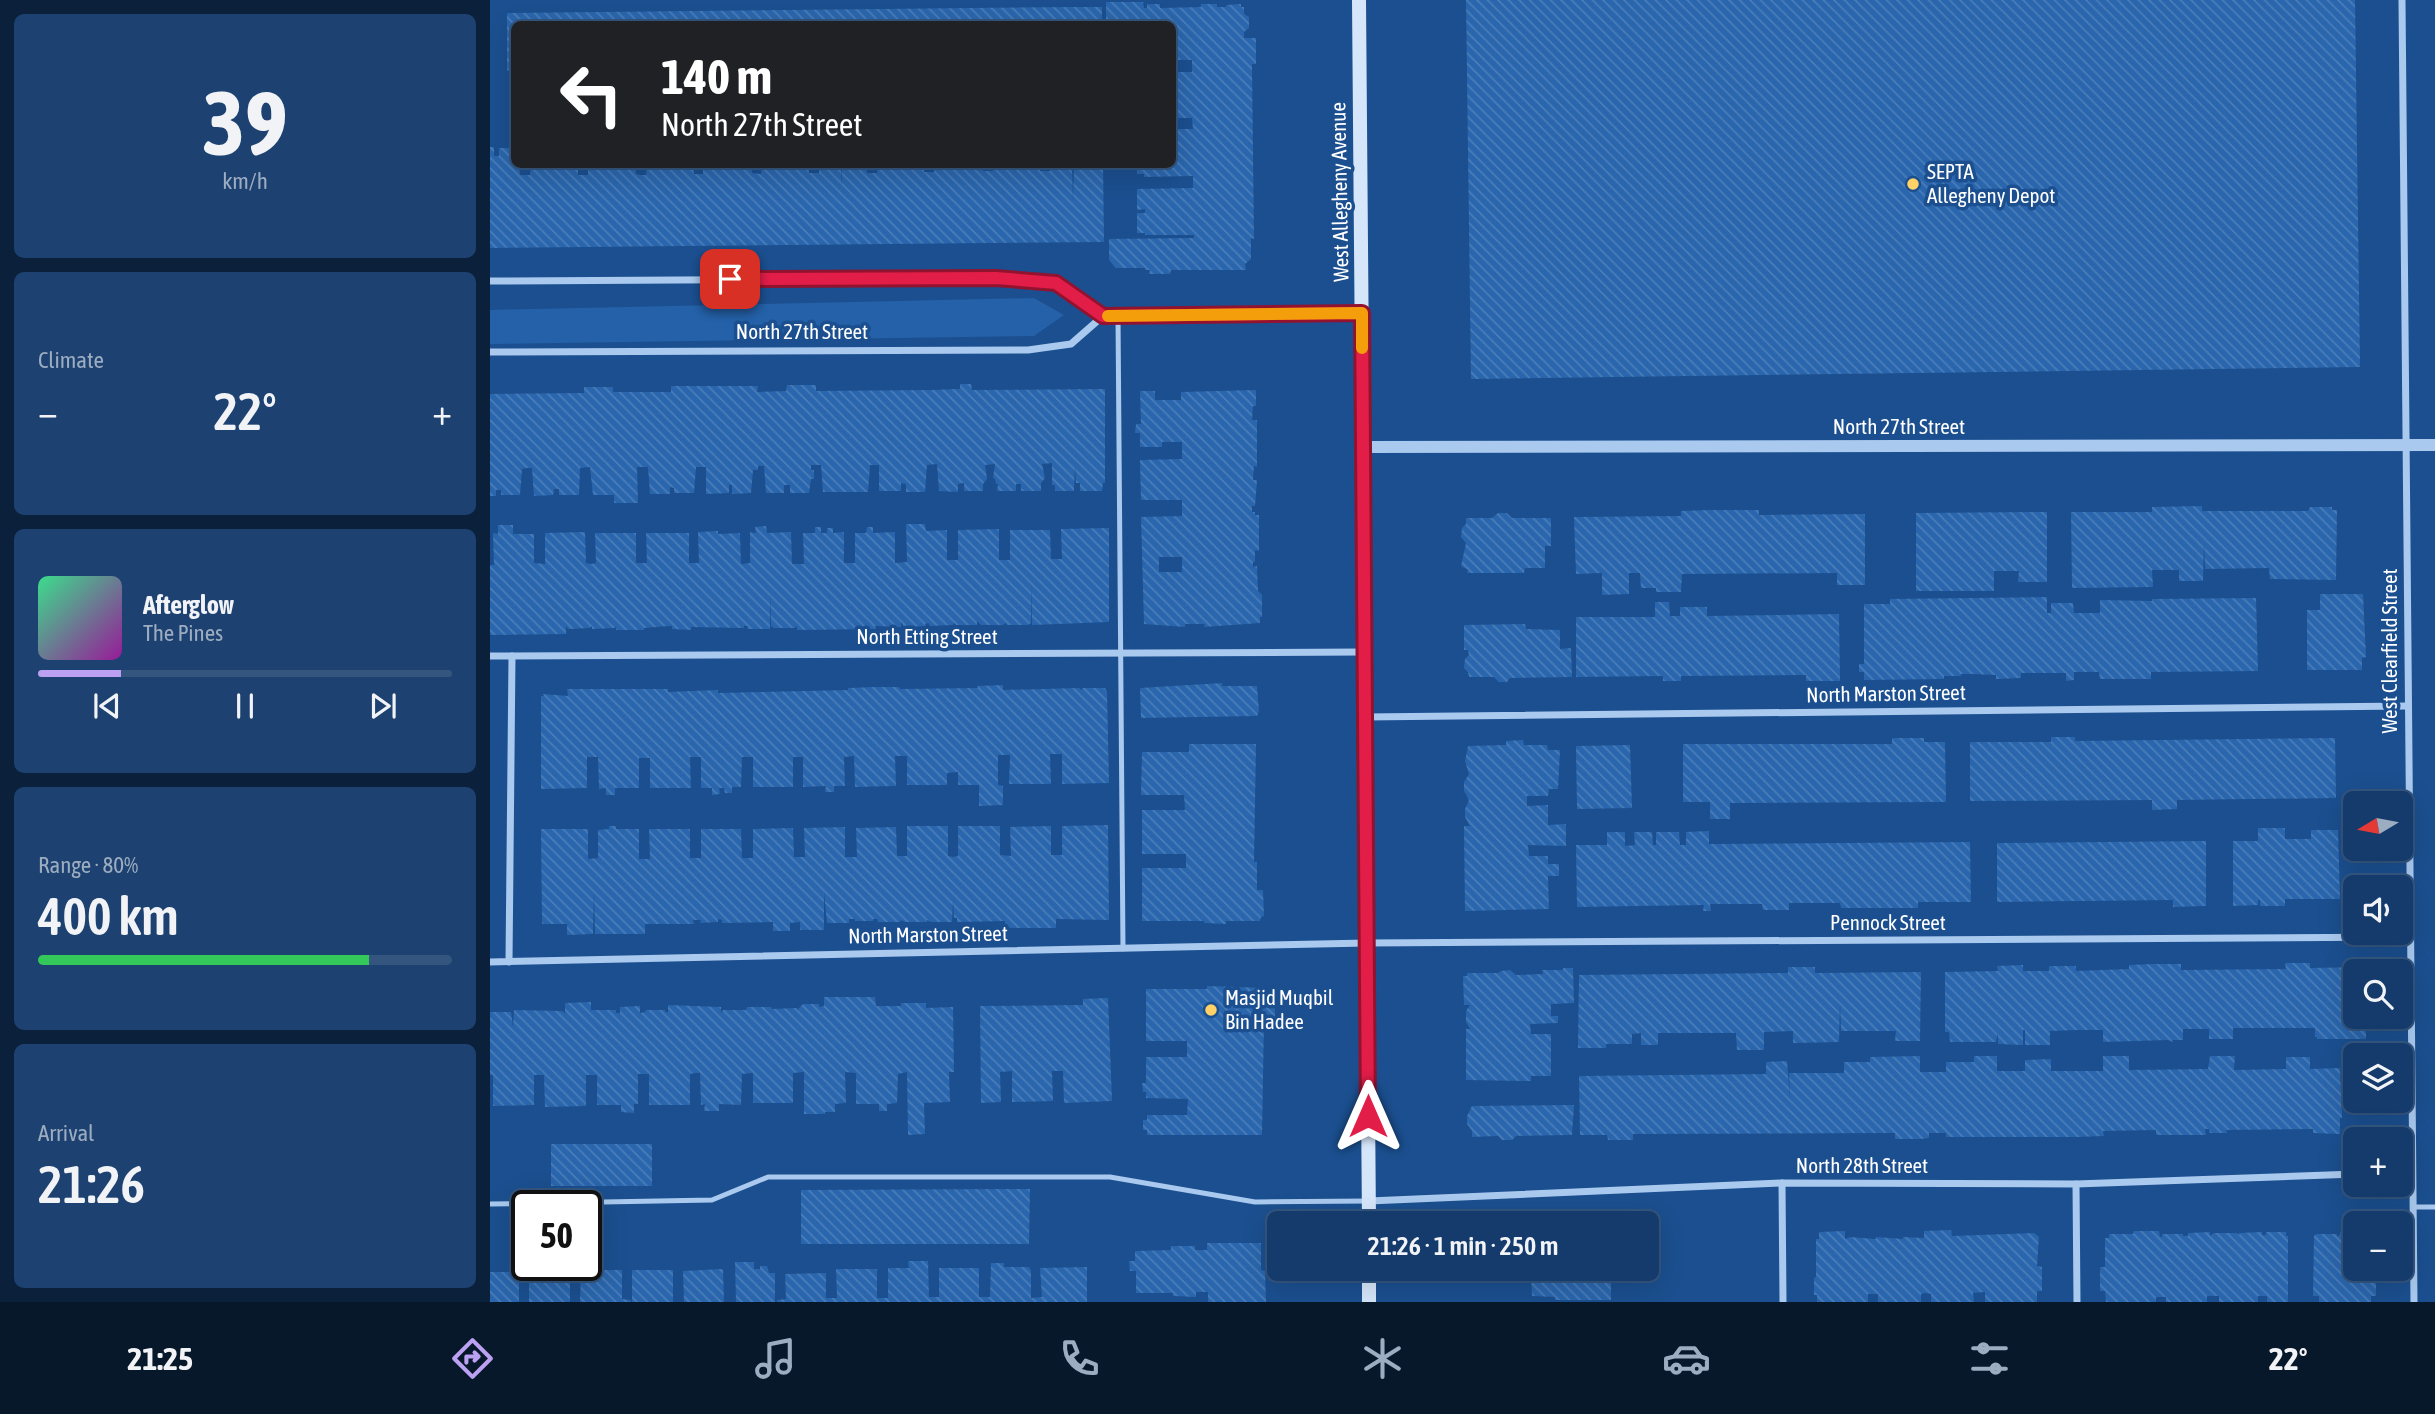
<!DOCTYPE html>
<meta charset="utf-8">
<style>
:root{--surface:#143b6b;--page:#1d4271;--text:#f1f3f6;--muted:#9dadc1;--line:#33557e;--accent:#bca0f2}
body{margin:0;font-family:"Asap Condensed",sans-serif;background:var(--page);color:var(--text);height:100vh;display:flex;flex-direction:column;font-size:26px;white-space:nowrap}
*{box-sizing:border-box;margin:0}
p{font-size:23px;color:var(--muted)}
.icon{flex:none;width:38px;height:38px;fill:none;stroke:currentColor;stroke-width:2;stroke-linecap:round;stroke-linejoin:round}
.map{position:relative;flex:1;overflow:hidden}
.panel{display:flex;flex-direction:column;gap:14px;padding:14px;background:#0b203b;width:490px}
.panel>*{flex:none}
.guide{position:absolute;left:21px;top:21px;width:665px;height:147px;border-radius:10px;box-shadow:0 7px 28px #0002,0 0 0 2px var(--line);background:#202124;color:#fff;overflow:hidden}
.needle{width:46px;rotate:260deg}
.buttons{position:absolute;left:1853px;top:791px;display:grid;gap:14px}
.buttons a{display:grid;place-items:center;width:70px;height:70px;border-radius:10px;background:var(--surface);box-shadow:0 7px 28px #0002,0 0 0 2px var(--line);font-size:35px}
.speed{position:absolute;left:21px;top:1190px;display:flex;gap:14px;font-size:35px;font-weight:700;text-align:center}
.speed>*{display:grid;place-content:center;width:91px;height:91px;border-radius:50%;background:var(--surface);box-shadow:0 7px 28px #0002,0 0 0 2px var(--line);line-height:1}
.speed .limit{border:4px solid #111;border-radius:10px;background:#fff;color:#111}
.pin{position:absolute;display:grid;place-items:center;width:60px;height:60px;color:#fff;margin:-30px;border-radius:14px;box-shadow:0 4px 10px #0006}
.me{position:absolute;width:77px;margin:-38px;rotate:0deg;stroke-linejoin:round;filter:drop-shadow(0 0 5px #0008)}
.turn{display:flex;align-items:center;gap:24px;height:147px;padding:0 35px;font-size:32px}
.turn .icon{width:91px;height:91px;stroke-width:2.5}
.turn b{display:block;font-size:49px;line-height:60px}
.big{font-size:52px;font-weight:600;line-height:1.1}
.panel .card{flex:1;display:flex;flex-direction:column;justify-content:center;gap:10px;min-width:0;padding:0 24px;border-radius:10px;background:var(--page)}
.panel .dial{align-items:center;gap:0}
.dial b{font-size:91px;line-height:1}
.song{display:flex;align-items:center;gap:21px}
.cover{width:84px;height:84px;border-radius:10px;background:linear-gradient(135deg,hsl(150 70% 55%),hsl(300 70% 35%))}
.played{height:7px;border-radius:4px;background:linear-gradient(90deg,var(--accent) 20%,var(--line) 20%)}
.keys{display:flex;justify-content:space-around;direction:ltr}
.heat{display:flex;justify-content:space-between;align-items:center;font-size:38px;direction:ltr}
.charge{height:10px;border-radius:5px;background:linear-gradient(90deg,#34c759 80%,var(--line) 0)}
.trip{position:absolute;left:777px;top:1211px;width:392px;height:70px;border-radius:10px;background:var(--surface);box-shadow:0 7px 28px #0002,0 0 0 2px var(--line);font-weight:600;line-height:70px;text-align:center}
.tab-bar{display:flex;height:112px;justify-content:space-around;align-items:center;background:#08182b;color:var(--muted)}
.tab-bar .icon{width:49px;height:49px}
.tab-bar .selected{color:var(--accent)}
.tab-bar b{font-size:32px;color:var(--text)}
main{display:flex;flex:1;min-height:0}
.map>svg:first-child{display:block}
.green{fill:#2461a8}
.building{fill:url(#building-back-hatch);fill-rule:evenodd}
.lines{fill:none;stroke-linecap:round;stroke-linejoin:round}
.service{stroke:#a9c9ee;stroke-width:5}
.minor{stroke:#a9c9ee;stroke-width:7}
.tertiary{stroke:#a9c9ee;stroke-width:12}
.secondary{stroke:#d6e6fa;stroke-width:14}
.route-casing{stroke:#92132f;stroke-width:18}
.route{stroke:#e11d48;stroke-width:12}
.slow{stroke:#f59e0b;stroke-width:12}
.poi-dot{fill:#ffd166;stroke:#1b4f8f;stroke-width:2.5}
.labels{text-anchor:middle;stroke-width:7;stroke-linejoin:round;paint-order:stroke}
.poi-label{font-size:21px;fill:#fff;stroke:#1b4f8f;text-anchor:start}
.street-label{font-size:21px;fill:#fff;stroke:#1b4f8f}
</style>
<main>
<section class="panel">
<div class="card dial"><b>39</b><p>km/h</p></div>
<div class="card"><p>Climate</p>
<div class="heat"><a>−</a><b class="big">22°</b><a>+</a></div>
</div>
<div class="card">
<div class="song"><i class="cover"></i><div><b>Afterglow</b><p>The Pines</p></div></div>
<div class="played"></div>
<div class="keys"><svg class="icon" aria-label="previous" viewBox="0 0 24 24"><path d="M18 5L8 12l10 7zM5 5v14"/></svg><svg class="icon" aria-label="pause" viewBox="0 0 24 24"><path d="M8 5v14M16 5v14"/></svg><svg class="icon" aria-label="next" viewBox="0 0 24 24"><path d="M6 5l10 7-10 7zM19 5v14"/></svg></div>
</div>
<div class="card"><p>Range · 80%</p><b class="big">400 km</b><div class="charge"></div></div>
<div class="card"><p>Arrival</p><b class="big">21:26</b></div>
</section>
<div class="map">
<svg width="1945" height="1302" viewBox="0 0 1945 1302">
<defs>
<pattern id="building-back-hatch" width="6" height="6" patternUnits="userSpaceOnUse" patternTransform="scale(1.75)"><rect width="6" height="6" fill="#2a66ad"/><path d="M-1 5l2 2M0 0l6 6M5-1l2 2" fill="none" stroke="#4a7db9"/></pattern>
</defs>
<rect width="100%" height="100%" fill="#1b4f8f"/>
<path class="green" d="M544,298L574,315L544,336L0,344V310Z"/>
<g class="building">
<path d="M976,0H1865L1870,367L981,379Z"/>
<path d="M616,2H653L654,8H657V4H670V8L711,7V4H727V7H736V5L751,4V7H754V14L759,17V28L754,32V38H766V64H762V67L764,239L761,238V259L755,264L756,270H681L680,274H659L660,270H655V268H626L619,260V239L704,238V235H655V233H647V213H655V209L647,210V189L703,188V176L654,177V174H647V164H682V129H703L702,118H682V72H702V60H682V24H616Z"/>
<path d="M582,7H612V24H24V73L17,70V13Z"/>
<path d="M0,147H4V156H9V148H24V164H29L30,175H40L41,164H88V175H98V164H145L146,174L150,175H156L157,164H203L204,174H213V164H261L262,173L271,174L272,164H318L319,173H329V164H351L352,188V164H376L377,173H387L388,164H434V172H444L445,164H492L493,171H503V164H550V171H560V164H582L583,201L584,164H613L614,242L0,248Z"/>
<path d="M470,384H481L482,390L615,389V483H613L612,491H590V483H586L585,466L584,491H565V485H562V463L552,464L555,478L551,483V491H531V484H526V491H507L508,484H506L505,479L503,478L505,464L495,465L497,479L493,484V491H474V483L468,484V492L449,491L447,464L437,465L435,492H416V484L411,483V491H389V465H380L378,492H333L331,465H321V470H324V479H321L319,493H300V485H294V493H276L274,466H268V470H263L261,493L242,494V485H239V493L216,494V467H206L204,493H184V488L180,487V494H160L158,467H147L148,503H124V495H103L100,467L90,468L89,495H69V489H64L63,495L44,496L42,468H37L32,469L30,495H11V490H6V496H0V394L94,393V387H123V392H181V386H268L267,392L296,391L297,385H326V391L441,390L470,389Z"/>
<path d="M766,390V406H763L762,420H767V467L764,466L763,480H767L765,506H762V512H765V515H769V551L765,550V562H763V567L767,566L768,591L772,595V617H770V623L714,627L715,624H695V627L654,624L651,517L692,516V500H651L650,460L692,459V442H672V447H650V433H645L646,424H651L650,391H665V400H691V392ZM669,557H692V572H669Z"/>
<path d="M1712,506V511H1818L1820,507H1842V510H1847L1846,580L1780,579L1779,568L1715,569L1714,542L1713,581H1689V570H1662L1663,587L1582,588L1581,512H1662V507Z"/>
<path d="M1217,510H1269V515L1375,514V585H1347V573L1192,574L1191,592H1166V588H1151L1150,573H1139V594L1112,595V573L1086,574L1084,517L1191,516V511Z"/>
<path d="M1557,512V582H1528L1529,571H1504V591H1426V513Z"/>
<path d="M1008,513H1017L1022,518H1061V546H1055V568H1035L1034,573H977L978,570L971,566L976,543L971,537L972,528L976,524V518H1002Z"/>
<path d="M416,524H435L436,531L457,530V560H468V530L509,529V560H520V530H560L561,559H572L571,529L619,528V622L542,625L541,581V623L538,625H517L516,623L513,625H491L487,621V625H466L464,623L463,625L440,626L438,623L435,624L436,626L414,627L411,622V627L385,626L386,629L307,630V626L305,628H284L281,626L280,591V629H257L258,626H254V628L201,627V630L182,629V626H179L154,628V630H126V626L125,628L102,629V626L100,628L78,629L76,626V634L0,635V565H4L3,533L8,534V525H23V534H44V563L55,564V533L95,532L96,563L101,564L106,563L105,533H146V563H157L156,533H199V563H209L208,532L228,531V534L250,533L251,564L260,563V532L266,533L265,527L276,526L277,533L301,532L302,564H314L313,533H325V527H331V533H337V528H343V533L354,532V563H365V533H376L377,527H383V533L405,532V563L417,562Z"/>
<path d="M1830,594H1873L1876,657L1872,658V670H1817V610H1830Z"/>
<path d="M1557,597V613H1561V603H1583L1584,613H1610V600L1662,601V599L1766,598L1768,671L1661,672V679H1610L1609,672H1584V680L1576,681V673H1531V678L1506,679V675L1480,674H1471V676H1454V679L1374,680V672H1369V664H1374V604H1400V599Z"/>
<path d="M1165,602H1179L1180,616H1190V607H1217V616L1349,614L1350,681H1316V675L1191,676V681H1173V676L1086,677V617H1165Z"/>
<path d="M1035,624L1036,629L1070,630V649L1081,648L1082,677L1020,678L1017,682H1009L1004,677H979L978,672L974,668L975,659L979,655L978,650H974V625Z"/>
<path d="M732,683V686H767L769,711L767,716L651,718L650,688Z"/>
<path d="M513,685V690L589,688L591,690L593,688H615L617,692L619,783L572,784V754H560L561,784H519L520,755H508V785L513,786V805L489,806V785H468V772L457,773V785H417V756H405L406,786L365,787L364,756L354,757L355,786H344V792H335L336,786L313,787V757H303V787H263V757H252L251,787H242V793H235L234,788H229L230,794L222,795V788H211V757H200L201,788H160V758H149V788H125V795H116V788L109,789L108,757H97V788L51,789V696H54L53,694L78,696L77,689H178V692L228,690V693L358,690V688L385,687H409L410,689L488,688L487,686Z"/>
<path d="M1561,737H1585V741L1845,738L1846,798L1687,800V809L1662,810V800L1480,801V742H1561Z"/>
<path d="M1402,738H1434V742H1455L1456,802L1240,803V819H1220V802H1193V744H1402Z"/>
<path d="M1033,740L1034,745H1057L1058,750H1070L1068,789H1059L1058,796H1037V806L1058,805V825L1076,824V846L1038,845L1039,856H1058V864H1069V876H1058L1059,909L975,911L974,826H980L975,817V809L979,800L974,791V782L979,774L975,761L978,746L1016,745V741Z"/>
<path d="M699,744H766L764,862H767V890H773L774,916L771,917L770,921H736V924L714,923V921H652V868H696V854H652V810H695L694,795H651L652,752H699Z"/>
<path d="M1140,745L1142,808L1087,809L1086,746Z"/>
<path d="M618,825L619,920L566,919V928H515V921L467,922V918H464L463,901L462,922H441L437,920V922H415L411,920L410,922H388L387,919H383V921H365V919H359V923H337L334,892V930H310V922L300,923V931H283V922L232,923V920L228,919V922L210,923L211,920H203L204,924H155V934H105L104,892L103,934L77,935V924H52L51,829H98V859L108,858V830L119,829V826H126V829H149V859H160L159,829H200V858H211V829H251L252,858H263V829L303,828L304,857H315L314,828L355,827V857H367L366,828L406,827L407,856H417V826H458V856L463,857L468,856V826H510V855L521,856L520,827L561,826V855H572V826Z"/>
<path d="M1768,828H1795V839H1821V830H1848L1850,899H1795V906H1770V900H1768V905L1743,906V841H1768Z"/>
<path d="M1219,831V844L1480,842L1481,902H1428V908H1351L1350,903H1299V910H1273L1272,904H1220L1221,911H1213L1214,905L1087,907L1086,845H1117V832H1135V846L1145,845L1144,832H1162L1163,845H1166V832H1189L1190,845H1196V832Z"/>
<path d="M1716,841V906L1683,907V900L1507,902V843Z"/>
<path d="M1795,963H1820V968L1876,967V971H1866V1017H1878V1025H1876V1039H1827V1037H1825V1028H1743V1039H1719V1029H1693V1040H1682L1683,1042L1678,1040L1613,1042V1030H1588L1560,1031V1045H1535V1030H1533V1045L1508,1044V1033L1506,1042H1460L1459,1032H1455V972L1508,971L1507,966L1533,965V971H1559V966H1586V971L1639,969V965L1664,964H1691V970L1796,969Z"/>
<path d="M1298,967H1325V973L1431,972L1430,1041H1405L1406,1031H1351L1350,1002L1349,1042L1303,1043V1031L1274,1032V1050H1247L1246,1033H1168V1045H1151V1033L1142,1034V1044H1116V1048H1088L1089,975L1298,973Z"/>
<path d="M1073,968H1083L1084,1003L1061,1004V1016H1068V1023L1040,1024L1041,1034H1061V1076H1041V1081L976,1080V1029H980L976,1022V1011L980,1005H974L973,976H977V973H1008L1011,971L1020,970L1026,975L1053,974L1052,970H1073Z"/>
<path d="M717,986L775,988V1000L785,1001V1020H774L772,1135H657V1130H653V1120H657V1115H697L698,1099L656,1098V1092H653L652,1083H656V1057H697V1041H656V989H717Z"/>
<path d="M334,997H385L386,1006H411V1003H436V1008L463,1007L464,1072H459L460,1102L434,1103L435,1134L418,1135L417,1072L408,1074L407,1103L397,1104V1111H389V1104H366V1073L355,1072L356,1103L345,1104V1112H335V1114H314V1072L303,1073V1103H263V1073L252,1074L251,1105L229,1104V1111H214L215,1104L211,1105L210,1073H205L200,1074V1105H159V1074H148V1104H144V1113L131,1112V1105H107V1075H96V1106L55,1107L54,1075H44V1105L3,1106V1075H0V1012H21L23,1027L24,1010L72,1011L75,1013V1003L101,1002V1010H126V1013H130V1007L150,1006V1013L155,1012L156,1010H175V1012H178V1005L231,1007V1013L233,1010H256L257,1007H281L282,1009L307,1008V1010L313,1004H329V1007L334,1006Z"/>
<path d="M618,998L622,1101L574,1103L573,1071H562L563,1101L522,1102V1071L510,1072L511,1102L491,1103L490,1006L593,1005V999Z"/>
<path d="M1430,1056V1072H1456V1062H1484V1056H1507V1071H1535V1060L1561,1059V1071H1613V1056H1639V1070L1718,1069L1720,1056H1745L1744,1070L1796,1069V1057H1820V1069L1850,1068L1852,1118H1850V1134L1823,1133V1129L1736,1130L1737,1133H1720L1719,1129H1715L1716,1135H1666V1130L1613,1131L1614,1136L1588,1137H1456V1133H1439V1138L1431,1139H1405V1133L1143,1134V1140H1118L1117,1135H1090L1089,1076L1276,1074V1062L1297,1061L1300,1100L1299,1073H1354V1062H1380V1057Z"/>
<path d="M1084,1105L1082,1135L1026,1136L1022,1140H1012L1008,1136L982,1137V1131L977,1124V1116L982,1106Z"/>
<rect x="61" y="1144" width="101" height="42"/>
<path d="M540,1189L539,1244H311V1190Z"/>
<path d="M1461,1230L1462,1236L1544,1233L1549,1237L1547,1266L1552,1267V1291H1547V1302H1495V1292L1483,1293L1484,1302H1441V1294L1435,1293L1431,1294V1302H1388V1294H1378V1302H1327V1295H1324V1278L1326,1277V1239H1329V1232L1355,1231V1239L1360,1237L1386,1239V1237L1413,1239V1237L1434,1238V1231Z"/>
<path d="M1644,1231H1669L1670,1237H1672V1234H1693V1236H1698V1233L1720,1232V1236L1724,1233H1746L1750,1235L1749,1233L1772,1232V1235H1776V1232H1796V1236H1798V1302H1777V1296H1768V1302H1729V1296H1717V1302H1676V1297H1666V1302H1616L1615,1291H1610V1267H1615V1238H1619V1234H1643Z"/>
<path d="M1851,1231H1866V1269H1880V1274H1886V1296H1881V1302H1829V1296H1823L1824,1236L1826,1234H1847V1236H1849Z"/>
<path d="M717,1243H771V1270L775,1271L776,1302H718V1292H706V1297L683,1296V1293H646V1271H640L639,1261H645V1251L681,1250V1246H705V1250H717Z"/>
<path d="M418,1261H438L439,1297H449V1268H489V1297H500L501,1263H514V1267H539L541,1271V1298L552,1297L550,1268L597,1267V1302H287V1300L296,1299L295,1274L336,1273V1298H347L346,1269H387V1298H398V1268H419Z"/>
<path d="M245,1262H264V1269H270V1266H277L279,1273H285V1302H246Z"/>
<path d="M233,1269L234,1302H194L193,1271Z"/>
<path d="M1064,1269H1121V1300H1065V1297L1042,1296L1041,1275H1065Z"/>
<path d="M39,1270L80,1271V1302H39Z"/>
<path d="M91,1270H132V1299L141,1300V1302H90Z"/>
<rect x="142" y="1270" width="41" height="32"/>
<rect x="0" y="1272" width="29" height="30"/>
</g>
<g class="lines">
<g class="service">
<path d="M628,316L633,949"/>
<path d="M0,1204L222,1200L278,1177H620L765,1202L879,1201"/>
<path d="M1923,1207H1945"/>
</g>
<g class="minor">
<path d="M1912,0L1924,1302"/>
<path d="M0,281L506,278L566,283L613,316L871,313"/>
<path d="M0,352L538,350L581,344L613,316"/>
<path d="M0,656L874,652"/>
<path d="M875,717L1918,706"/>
<path d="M0,962L877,943L1920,937"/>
<path d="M19,962L22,656"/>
<path d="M1292,1183L1293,1302"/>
<path d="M1586,1184L1587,1302"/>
<path d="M879,1201L1292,1183L1586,1184L1866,1174"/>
</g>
<path class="tertiary" d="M874,447L1945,445"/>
<g class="secondary">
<path d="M869,0L879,1223"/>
<path d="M879,1269V1302"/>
</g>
</g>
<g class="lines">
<defs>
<path id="route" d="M240,279L506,278L566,283L613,316L872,313L878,1116"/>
</defs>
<use href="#route" class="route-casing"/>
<use href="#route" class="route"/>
<path class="slow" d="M618,316L872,313V348"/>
</g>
<g class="poi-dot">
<circle cx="1423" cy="184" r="7"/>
<circle cx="721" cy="1010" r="7"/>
</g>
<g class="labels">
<g class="poi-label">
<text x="1437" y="179">SEPTA<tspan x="1437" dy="24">Allegheny Depot</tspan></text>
<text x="735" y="1005">Masjid Muqbil<tspan x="735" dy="24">Bin Hadee</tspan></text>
</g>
<g class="street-label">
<text transform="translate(850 192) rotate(-91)" y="7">West Allegheny Avenue</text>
<text x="312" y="339">North 27th Street</text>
<text x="1409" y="434">North 27th Street</text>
<text x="437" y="644">North Etting Street</text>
<text transform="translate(1900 651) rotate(-90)" y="7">West Clearfield Street</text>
<text transform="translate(1396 694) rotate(-1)" y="7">North Marston Street</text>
<text x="1398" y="930">Pennock Street</text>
<text transform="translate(438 935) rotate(-1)" y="7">North Marston Street</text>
<text x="1372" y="1173">North 28th Street</text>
</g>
</g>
</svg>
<div class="buttons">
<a><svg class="needle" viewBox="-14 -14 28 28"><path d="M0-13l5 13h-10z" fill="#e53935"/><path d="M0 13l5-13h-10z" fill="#9dadc1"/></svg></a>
<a><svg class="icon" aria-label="sound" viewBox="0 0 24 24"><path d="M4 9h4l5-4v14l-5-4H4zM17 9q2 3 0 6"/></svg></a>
<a><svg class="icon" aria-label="search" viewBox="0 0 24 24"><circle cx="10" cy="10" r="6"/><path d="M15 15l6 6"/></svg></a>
<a><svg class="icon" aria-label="layers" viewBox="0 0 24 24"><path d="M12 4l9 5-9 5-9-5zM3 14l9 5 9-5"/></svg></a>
<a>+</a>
<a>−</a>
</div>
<div class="speed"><div class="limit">50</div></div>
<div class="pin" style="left:240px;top:279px;background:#d93025"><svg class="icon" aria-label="arrive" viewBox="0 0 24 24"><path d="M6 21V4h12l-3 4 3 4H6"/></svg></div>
<svg class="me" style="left:878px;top:1116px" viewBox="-20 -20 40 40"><path d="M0-17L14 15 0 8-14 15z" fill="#e11d48" stroke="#fff" stroke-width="4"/></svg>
<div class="trip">21:26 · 1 min · 250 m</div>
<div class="guide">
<div class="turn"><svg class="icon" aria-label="left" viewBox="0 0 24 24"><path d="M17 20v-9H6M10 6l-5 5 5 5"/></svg><div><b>140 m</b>North 27th Street</div></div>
</div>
</div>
</main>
<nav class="tab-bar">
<b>21:25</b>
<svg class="icon selected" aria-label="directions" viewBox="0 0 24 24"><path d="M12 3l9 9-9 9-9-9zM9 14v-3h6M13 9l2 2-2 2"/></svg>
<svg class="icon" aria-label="music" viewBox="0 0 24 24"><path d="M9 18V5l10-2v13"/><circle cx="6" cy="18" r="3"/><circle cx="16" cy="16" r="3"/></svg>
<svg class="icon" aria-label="phone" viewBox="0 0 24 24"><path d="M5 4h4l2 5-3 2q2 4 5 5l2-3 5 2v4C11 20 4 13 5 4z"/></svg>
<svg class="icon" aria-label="climate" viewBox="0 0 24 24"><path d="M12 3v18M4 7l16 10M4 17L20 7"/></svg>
<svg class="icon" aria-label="car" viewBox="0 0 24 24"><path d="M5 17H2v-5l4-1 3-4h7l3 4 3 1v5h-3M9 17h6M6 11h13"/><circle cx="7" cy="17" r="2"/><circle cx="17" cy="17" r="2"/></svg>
<svg class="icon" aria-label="filters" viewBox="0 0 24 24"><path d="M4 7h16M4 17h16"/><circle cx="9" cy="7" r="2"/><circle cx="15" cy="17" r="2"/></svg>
<b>22°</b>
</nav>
